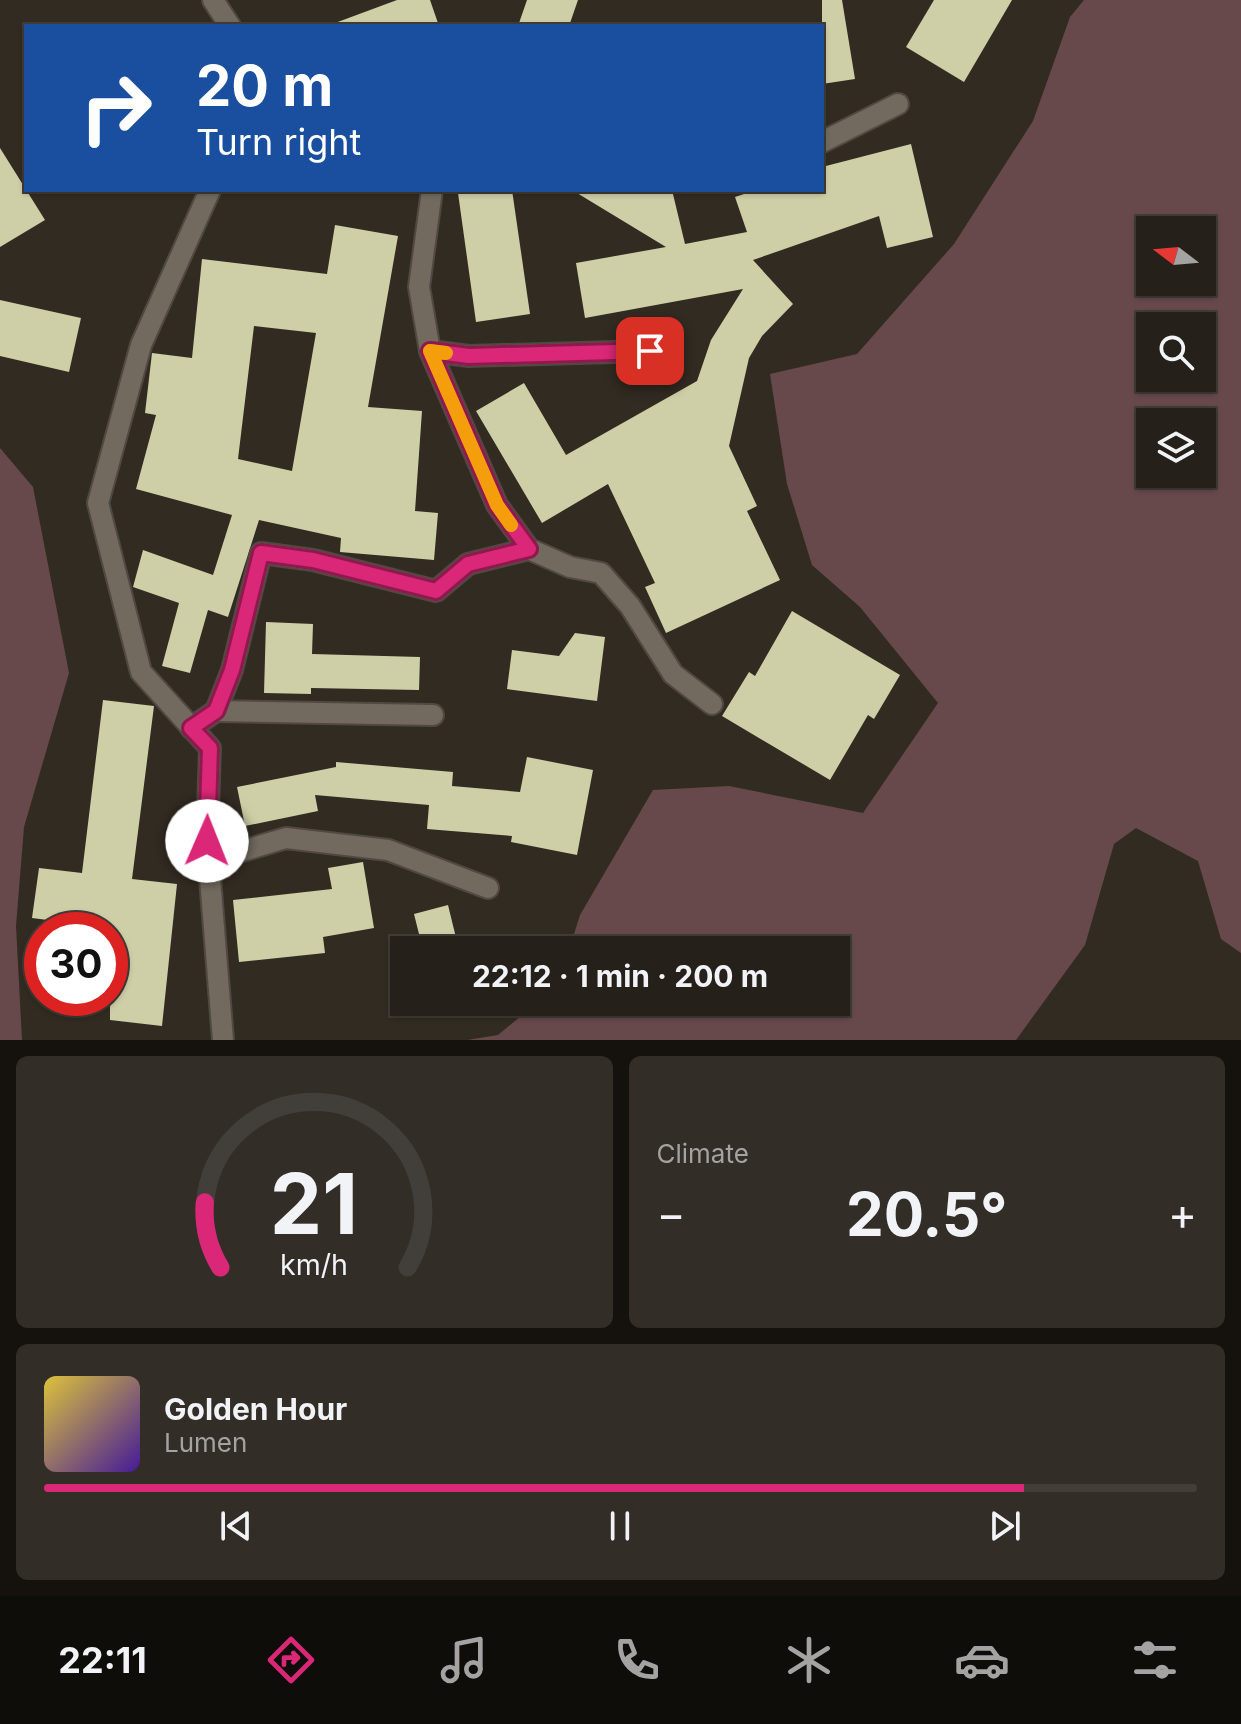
<!DOCTYPE html>
<meta charset="utf-8">
<style>
:root{--surface:#26201a;--page:#322d27;--text:#f1f3f6;--muted:#a4a3a2;--line:#423e39;--accent:#db2777}
body{margin:0;font-family:Inter,sans-serif;background:var(--page);color:var(--text);height:100vh;display:flex;flex-direction:column;font-size:30px;white-space:nowrap}
*{box-sizing:border-box;margin:0}
p{font-size:26px;color:var(--muted)}
.icon{flex:none;width:44px;height:44px;fill:none;stroke:currentColor;stroke-width:2;stroke-linecap:round;stroke-linejoin:round}
.map{position:relative;height:1040px;overflow:hidden}
.sheet{display:flex;flex-direction:column;gap:16px;padding:16px;background:#15120e;flex:1}
.sheet>*{flex:none}
.guide{position:absolute;left:24px;top:24px;width:800px;height:168px;border-radius:0px;box-shadow:0 2px 6px #0004,0 0 0 2px var(--line);background:#1a4fa0;color:#fff;overflow:hidden}
.needle{width:52px;rotate:286deg}
.buttons{position:absolute;left:1136px;top:216px;display:grid;gap:16px}
.buttons a{display:grid;place-items:center;width:80px;height:80px;border-radius:0px;background:var(--surface);box-shadow:0 2px 6px #0004,0 0 0 2px var(--line);font-size:40px}
.speed{position:absolute;left:24px;top:912px;display:flex;gap:16px;font-size:40px;font-weight:700;text-align:center}
.speed>*{display:grid;place-content:center;width:104px;height:104px;border-radius:50%;background:var(--surface);box-shadow:0 2px 6px #0004,0 0 0 2px var(--line);line-height:1}
.speed .limit{border:12px solid #d22;background:#fff;color:#111}
.pin{position:absolute;display:grid;place-items:center;width:68px;height:68px;color:#fff;margin:-34px;border-radius:16px;box-shadow:0 4px 12px #0006}
.me{position:absolute;width:88px;margin:-44px;rotate:1deg;stroke-linejoin:round;filter:drop-shadow(0 0 6px #0008)}
.turn{display:flex;align-items:center;gap:28px;height:168px;padding:0 40px;font-size:36px}
.turn .icon{width:104px;height:104px;stroke-width:2.5}
.turn b{display:block;font-size:56px;line-height:68px}
.big{font-size:60px;font-weight:700;line-height:1.1}
.sheet .card{flex:1;display:flex;flex-direction:column;justify-content:center;gap:12px;min-width:0;padding:0 28px;border-radius:12px;background:var(--page)}
.sheet .dial{align-items:center;gap:0}
.dial svg{height:208px;overflow:visible;fill:none;stroke:var(--line);stroke-width:7;stroke-linecap:round;text-anchor:middle}
.dial text{fill:var(--text);stroke:none}
.song{display:flex;align-items:center;gap:24px}
.cover{width:96px;height:96px;border-radius:12px;background:linear-gradient(135deg,hsl(50 70% 55%),hsl(260 70% 35%))}
.played{height:8px;border-radius:4px;background:linear-gradient(90deg,var(--accent) 85%,var(--line) 85%)}
.keys{display:flex;justify-content:space-around;direction:ltr}
.heat{display:flex;justify-content:space-between;align-items:center;font-size:44px;direction:ltr}
.sheet .tiles{flex:1;display:grid;gap:16px;grid-template-columns:1fr 1fr}
.card:last-child{grid-column:span 2}
.trip{position:absolute;left:390px;top:936px;width:460px;height:80px;border-radius:0px;background:var(--surface);box-shadow:0 2px 6px #0004,0 0 0 2px var(--line);font-weight:700;line-height:80px;text-align:center}
.tabs{display:flex;height:128px;justify-content:space-around;align-items:center;background:#0f0d0a;color:var(--muted)}
.tabs .icon{width:56px;height:56px}
.tabs .active{color:var(--accent)}
.tabs b{font-size:36px;color:var(--text)}
.map>svg:first-child{display:block}
.green{fill:#67494c;fill-rule:evenodd}
.building{fill:#cecfa6;fill-rule:evenodd}
.lines{fill:none;stroke-linecap:round;stroke-linejoin:round}
.minor-casing{stroke:#4f4941;stroke-width:24}
.minor{stroke:#726a5f;stroke-width:20}
.route-casing{stroke:#8e194d;stroke-width:20}
.route{stroke:#db2777;stroke-width:14}
.slow{stroke:#f59e0b;stroke-width:14}
</style>
<div class="map">
<svg width="1241" height="1040" viewBox="0 0 1241 1040">
<rect width="100%" height="100%" fill="#322b22"/>
<g class="green">
<path d="M1084,0H1241V953L1221,939L1198,861L1136,828L1114,844L1085,945L1016,1040H467L498,1035L538,1002H836V950H569L580,915L653,790L729,786L863,813L938,703L860,607L812,565L787,484L770,374L857,354L954,244L1033,121L1070,17ZM1150,230H1202V282H1150ZM1150,326H1202V378H1150ZM1150,422H1202V474H1150Z"/>
<path d="M0,448L33,487L69,673L24,827L16,926L22,1040H0Z"/>
</g>
<g class="building">
<path d="M397,0H430L439,26H336L335,23Z"/>
<path d="M527,0H578L569,26H518Z"/>
<path d="M822,0H842L855,79L822,84Z"/>
<path d="M934,0H1012L964,82L906,47Z"/>
<path d="M911,144L933,237L887,248L879,216L753,260L793,304L762,336L749,358L729,446L757,506L747,511L780,580L666,633L645,587L655,583L608,484L542,523L476,411L524,383L566,455L697,381L711,340L743,289L585,318L576,263L666,247L572,190H672L685,244L747,232L735,197L756,190H822V167Z"/>
<path d="M0,148L45,220L0,247Z"/>
<path d="M481,190H512L530,314L476,322L458,193Z"/>
<path d="M335,225L398,236L368,407L422,411L415,511L438,513L434,560L340,552L341,538L259,520L228,617L208,610L190,673L162,666L179,603L133,587L143,550L213,575L232,515L136,489L156,415L145,413L152,353L192,358L202,259L327,274ZM254,326L316,333L292,471L238,459Z"/>
<path d="M0,300L81,318L69,372L0,356Z"/>
<path d="M792,611L900,675L874,719L868,715L830,780L722,716L749,672L755,676Z"/>
<path d="M266,622L313,624L312,654L420,657L419,690L311,688V694L264,693Z"/>
<path d="M575,633L605,637L597,701L507,689L512,650L559,656Z"/>
<path d="M103,700L154,706L132,879L177,884L162,1026L110,1020V928L32,918L39,868L82,873Z"/>
<path d="M527,757L593,770L577,855L511,842L512,836L427,829L429,805L315,795L318,811L245,826L237,787L336,767V762L453,772L452,786L520,792Z"/>
<path d="M363,862L374,928L323,937L325,953L239,962L233,900L332,889L328,868Z"/>
<path d="M448,905L459,950H423L414,914Z"/>
</g>
<g class="lines">
<defs>
<g id="minor">
<path d="M213,0L230,26"/>
<path d="M822,142L898,104"/>
<path d="M210,190L141,345L98,503L141,672L210,748L207,841L223,1040"/>
<path d="M432,190L419,287L430,351L469,356L650,351"/>
<path d="M430,351L497,505L529,549L570,567L601,573L630,606L673,674L712,704"/>
<path d="M216,711L433,715"/>
<path d="M191,728L216,711L232,670L261,553L313,560L436,591L468,564L529,549"/>
<path d="M209,861L286,838L388,850L488,888"/>
</g>
</defs>
<use href="#minor" class="minor-casing"/>
<use href="#minor" class="minor"/>
</g>
<g class="lines">
<defs>
<path id="route" d="M207,841L210,748L191,728L216,711L232,670L261,553L313,560L436,591L468,564L529,549L497,505L430,351L469,356L650,351"/>
</defs>
<use href="#route" class="route-casing"/>
<use href="#route" class="route"/>
<path class="slow" d="M446,353L430,351L497,505L511,525"/>
</g>
</svg>
<div class="buttons">
<a><svg class="needle" viewBox="-14 -14 28 28"><path d="M0-13l5 13h-10z" fill="#e53935"/><path d="M0 13l5-13h-10z" fill="#a4a3a2"/></svg></a>
<a><svg class="icon" aria-label="search" viewBox="0 0 24 24"><circle cx="10" cy="10" r="6"/><path d="M15 15l6 6"/></svg></a>
<a><svg class="icon" aria-label="layers" viewBox="0 0 24 24"><path d="M12 4l9 5-9 5-9-5zM3 14l9 5 9-5"/></svg></a>
</div>
<div class="speed"><div class="limit">30</div></div>
<div class="pin" style="left:650px;top:351px;background:#d93025"><svg class="icon" aria-label="arrive" viewBox="0 0 24 24"><path d="M6 21V4h12l-3 4 3 4H6"/></svg></div>
<svg class="me" style="left:207px;top:841px" viewBox="-20 -20 40 40"><circle r="19" fill="#fff"/><path d="M0-13L10 11 0 6-10 11z" fill="#db2777"/></svg>
<div class="trip">22:12 · 1 min · 200 m</div>
<div class="guide">
<div class="turn"><svg class="icon" aria-label="right" viewBox="0 0 24 24"><path d="M7 20v-9h11M14 6l5 5-5 5"/></svg><div><b>20 m</b>Turn right</div></div>
</div>
</div>
<section class="sheet">
<div class="tiles">
<div class="card dial"><svg viewBox="0 0 100 80">
<path d="M14 69A42 42 0 1 1 86 69"/>
<path d="M14 69A42 42 0 0 1 8 44" stroke="#db2777"/>
<text x="50" y="56" font-size="32" font-weight="700">21</text>
<text x="50" y="72" font-size="11">km/h</text>
</svg></div>
<div class="card"><p>Climate</p>
<div class="heat"><a>−</a><b class="big">20.5°</b><a>+</a></div>
</div>
<div class="card">
<div class="song"><i class="cover"></i><div><b>Golden Hour</b><p>Lumen</p></div></div>
<div class="played"></div>
<div class="keys"><svg class="icon" aria-label="previous" viewBox="0 0 24 24"><path d="M18 5L8 12l10 7zM5 5v14"/></svg><svg class="icon" aria-label="pause" viewBox="0 0 24 24"><path d="M8 5v14M16 5v14"/></svg><svg class="icon" aria-label="next" viewBox="0 0 24 24"><path d="M6 5l10 7-10 7zM19 5v14"/></svg></div>
</div>
</div>
</section>
<nav class="tabs">
<b>22:11</b>
<svg class="icon active" aria-label="directions" viewBox="0 0 24 24"><path d="M12 3l9 9-9 9-9-9zM9 14v-3h6M13 9l2 2-2 2"/></svg>
<svg class="icon" aria-label="music" viewBox="0 0 24 24"><path d="M9 18V5l10-2v13"/><circle cx="6" cy="18" r="3"/><circle cx="16" cy="16" r="3"/></svg>
<svg class="icon" aria-label="phone" viewBox="0 0 24 24"><path d="M5 4h4l2 5-3 2q2 4 5 5l2-3 5 2v4C11 20 4 13 5 4z"/></svg>
<svg class="icon" aria-label="climate" viewBox="0 0 24 24"><path d="M12 3v18M4 7l16 10M4 17L20 7"/></svg>
<svg class="icon" aria-label="car" viewBox="0 0 24 24"><path d="M5 17H2v-5l4-1 3-4h7l3 4 3 1v5h-3M9 17h6M6 11h13"/><circle cx="7" cy="17" r="2"/><circle cx="17" cy="17" r="2"/></svg>
<svg class="icon" aria-label="filters" viewBox="0 0 24 24"><path d="M4 7h16M4 17h16"/><circle cx="9" cy="7" r="2"/><circle cx="15" cy="17" r="2"/></svg>
</nav>
